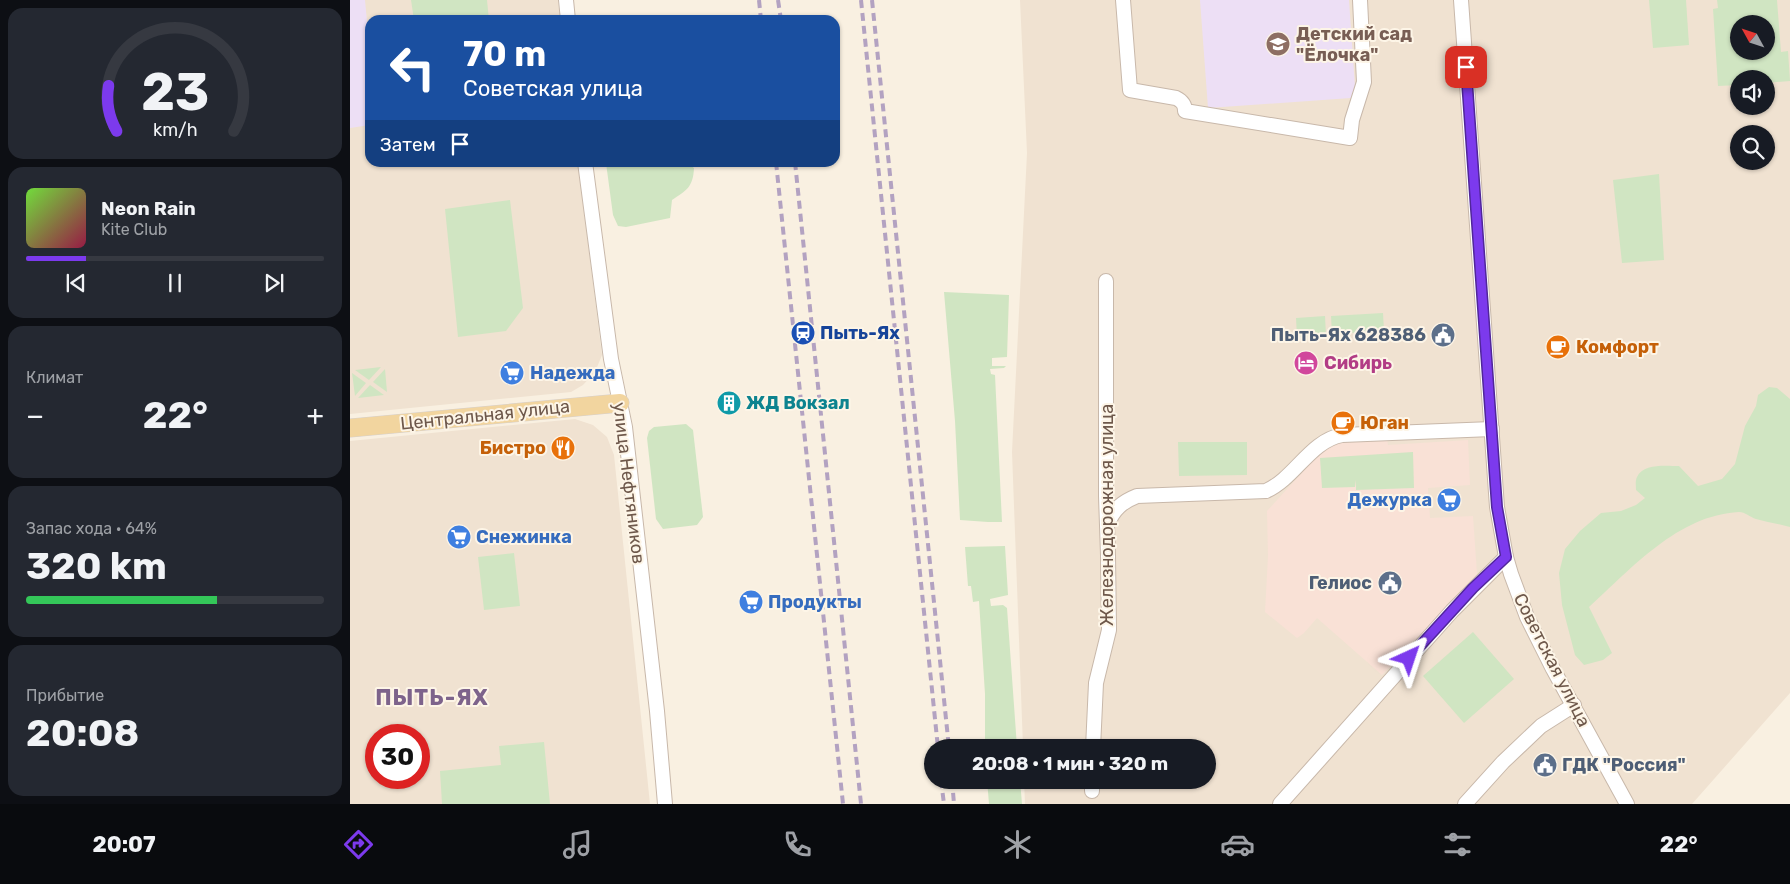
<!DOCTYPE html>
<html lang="ru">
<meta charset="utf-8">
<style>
:root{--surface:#171b24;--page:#242831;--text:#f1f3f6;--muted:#9ea1a6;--line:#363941;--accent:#7c3aed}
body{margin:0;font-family:Rubik,sans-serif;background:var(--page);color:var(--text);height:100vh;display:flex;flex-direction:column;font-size:19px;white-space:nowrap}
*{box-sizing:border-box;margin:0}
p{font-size:16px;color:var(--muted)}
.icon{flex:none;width:28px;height:28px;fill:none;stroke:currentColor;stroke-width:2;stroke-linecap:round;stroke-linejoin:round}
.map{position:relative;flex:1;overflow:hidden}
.sheet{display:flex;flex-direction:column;gap:8px;padding:8px;background:#0d0f14;width:350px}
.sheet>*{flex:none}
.banner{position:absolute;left:15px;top:15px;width:475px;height:152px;border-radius:15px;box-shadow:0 1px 4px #0004;background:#1a4fa0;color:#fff;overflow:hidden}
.needle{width:32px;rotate:310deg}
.controls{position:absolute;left:1380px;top:15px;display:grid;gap:10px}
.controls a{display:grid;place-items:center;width:45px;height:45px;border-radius:50%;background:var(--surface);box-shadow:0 1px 4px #0004;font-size:25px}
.speed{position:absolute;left:15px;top:724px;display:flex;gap:10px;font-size:25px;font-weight:700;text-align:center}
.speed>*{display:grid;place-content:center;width:65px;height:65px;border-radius:50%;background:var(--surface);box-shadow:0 1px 4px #0004;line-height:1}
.speed .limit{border:8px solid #d22;background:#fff;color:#111}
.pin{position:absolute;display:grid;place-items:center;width:42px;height:42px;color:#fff;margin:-21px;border-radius:10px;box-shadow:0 2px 8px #0006}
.me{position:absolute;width:55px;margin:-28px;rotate:42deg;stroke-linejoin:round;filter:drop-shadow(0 0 4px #0008)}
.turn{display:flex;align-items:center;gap:18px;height:105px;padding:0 15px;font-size:22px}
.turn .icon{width:65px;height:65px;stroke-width:2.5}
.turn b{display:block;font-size:35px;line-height:42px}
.then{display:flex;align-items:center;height:48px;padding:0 15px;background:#0003;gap:10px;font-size:19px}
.big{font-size:38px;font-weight:700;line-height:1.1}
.sheet .tile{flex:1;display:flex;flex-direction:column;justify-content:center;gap:8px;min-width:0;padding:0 18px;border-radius:15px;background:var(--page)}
.sheet .dial{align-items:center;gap:0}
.dial svg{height:130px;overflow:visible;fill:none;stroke:var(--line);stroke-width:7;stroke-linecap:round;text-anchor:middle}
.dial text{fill:var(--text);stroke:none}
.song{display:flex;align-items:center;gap:15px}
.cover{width:60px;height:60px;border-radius:8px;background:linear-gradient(135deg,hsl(100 70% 55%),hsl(340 70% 35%))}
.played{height:5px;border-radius:2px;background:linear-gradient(90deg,var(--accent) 20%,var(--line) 20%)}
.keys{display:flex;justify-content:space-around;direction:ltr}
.heat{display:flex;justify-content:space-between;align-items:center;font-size:28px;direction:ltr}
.charge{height:8px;border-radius:4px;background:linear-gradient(90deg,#34c759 64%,var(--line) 0)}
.trip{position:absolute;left:574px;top:739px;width:292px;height:50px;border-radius:25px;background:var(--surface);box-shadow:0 1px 4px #0004;font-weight:700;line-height:50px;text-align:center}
.menu{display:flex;height:80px;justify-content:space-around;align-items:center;background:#090b0e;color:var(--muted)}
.menu .icon{width:35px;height:35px}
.menu .active{color:var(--accent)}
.menu b{font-size:22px;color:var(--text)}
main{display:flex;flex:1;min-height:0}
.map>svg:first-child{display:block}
.residential{fill:#f0e2d1;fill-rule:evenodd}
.commercial{fill:#f9e1d6}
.education{fill:#eddff5}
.green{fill:#d0e5c2;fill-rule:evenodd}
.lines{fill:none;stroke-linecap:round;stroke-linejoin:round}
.minor-casing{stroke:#c8b8aa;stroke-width:16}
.major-casing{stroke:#d6d0cd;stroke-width:19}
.minor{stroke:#fff;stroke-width:14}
.major{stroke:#f2d59f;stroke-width:18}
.rail{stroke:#b3a2c1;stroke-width:4;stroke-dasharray:8 5;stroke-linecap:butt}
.route-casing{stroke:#51269a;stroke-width:12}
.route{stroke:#7c3aed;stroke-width:9}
.labels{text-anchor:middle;stroke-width:4;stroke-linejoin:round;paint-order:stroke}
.education-label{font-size:18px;font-weight:bold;fill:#785e54;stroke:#fdf5e7;text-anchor:start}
.transit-label{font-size:18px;font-weight:bold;fill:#164399;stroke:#fdf5e7;text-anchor:start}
.service-label{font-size:18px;font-weight:bold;fill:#4e5e75;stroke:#fdf5e7;text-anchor:end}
.food-label{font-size:18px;font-weight:bold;fill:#c56008;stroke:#fdf5e7;text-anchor:start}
.hotel-label{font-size:18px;font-weight:bold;fill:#b23c85;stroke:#fdf5e7;text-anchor:start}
.shop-label{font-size:18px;font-weight:bold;fill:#366cbe;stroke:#fdf5e7;text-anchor:start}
.culture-label{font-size:18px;font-weight:bold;fill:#0d838f;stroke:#fdf5e7;text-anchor:start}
.street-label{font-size:18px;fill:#6e584b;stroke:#fdf5e7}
.district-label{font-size:22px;font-weight:bold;letter-spacing:1px;fill:#7d638b;stroke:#fdf5e7}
</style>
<main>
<section class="sheet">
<div class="tile dial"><svg viewBox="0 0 100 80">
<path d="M14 69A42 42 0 1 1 86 69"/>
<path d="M14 69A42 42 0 0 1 9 41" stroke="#7c3aed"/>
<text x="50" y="56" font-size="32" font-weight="700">23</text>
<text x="50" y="72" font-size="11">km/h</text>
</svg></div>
<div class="tile">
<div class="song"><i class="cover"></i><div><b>Neon Rain</b><p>Kite Club</p></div></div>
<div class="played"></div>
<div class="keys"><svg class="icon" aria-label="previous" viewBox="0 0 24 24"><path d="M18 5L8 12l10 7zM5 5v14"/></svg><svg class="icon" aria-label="pause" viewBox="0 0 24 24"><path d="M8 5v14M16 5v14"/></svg><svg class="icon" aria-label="next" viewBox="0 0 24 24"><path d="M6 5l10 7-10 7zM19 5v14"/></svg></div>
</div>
<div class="tile"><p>Климат</p>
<div class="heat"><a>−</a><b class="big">22°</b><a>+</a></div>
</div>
<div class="tile"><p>Запас хода · 64%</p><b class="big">320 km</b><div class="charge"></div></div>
<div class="tile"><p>Прибытие</p><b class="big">20:08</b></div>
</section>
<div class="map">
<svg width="1440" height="804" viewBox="0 0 1440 804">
<rect width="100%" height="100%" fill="#f9f0e1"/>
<g class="residential">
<path d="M0,0H208L210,20H20V162L228,163L252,355L245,372L233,385L221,392L0,414Z"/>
<path d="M670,0H1440V693L1342,804H675L674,780H858V748L673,747L662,452L677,153ZM1389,24H1416V51H1389ZM1389,79H1416V106H1389ZM1389,134H1416V161H1389Z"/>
<path d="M225,419L243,425L257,437L264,455L300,804H0V441ZM26,735H69V778H26Z"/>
</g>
<path class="commercial" d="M1037,439L1038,445L1118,440L1120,485L1078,488L1080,518L1123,516L1127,574L1032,675L967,618L954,633L947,638L915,612L918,556L917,511L980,442Z"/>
<g class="education">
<path d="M0,0H15L20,54V125L0,128Z"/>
<path d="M850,0H999L1005,87L1001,98L858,108Z"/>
</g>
<g class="green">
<path d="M61,0H137L139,20H64Z"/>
<path d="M1299,0H1336L1339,45L1303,48Z"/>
<path d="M1367,0H1427L1431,52L1438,51L1440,81L1416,83V79H1389V85L1368,86L1363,9L1368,8ZM1389,24H1416V51H1389Z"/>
<path d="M256,163H337L344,168C343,187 337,190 322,200L320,218L276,227L268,226L263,215Z"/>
<path d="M1309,174L1314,260L1272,263L1263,180Z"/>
<path d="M160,200L173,308L156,331L108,337L95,209Z"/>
<path d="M594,292L659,295L657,357L642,358V366H656L654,368L640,369L641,374L645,375L652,522H638L610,520L605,421Z"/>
<path d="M1033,313L1034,331L982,334L981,316Z"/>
<path d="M975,316L976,335L947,337L946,318Z"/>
<path d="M31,367L19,380L5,370Z"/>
<path d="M35,369L37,392L23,382Z"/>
<path d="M2,373L16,383L5,396Z"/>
<path d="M20,385L34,395L8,398Z"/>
<path d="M1419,387L1427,388L1440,399V527C1429,524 1417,522 1406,519C1400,517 1395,512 1389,512C1328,515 1281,569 1239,607L1262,653L1253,660L1234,665L1225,655L1212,605L1209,573L1215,549L1230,531L1251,513L1271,511L1286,505L1295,498L1286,490C1286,486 1285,481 1287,477C1293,463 1316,466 1329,466L1348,486L1372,479L1385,464L1395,426L1406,406L1408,395Z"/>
<path d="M336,424L343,430L353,517L347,525L313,529L306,519L297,438L299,431L304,427Z"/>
<path d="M828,442H897V475L829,476Z"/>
<path d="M1063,452L1064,488L1006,490V480L1005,487L972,488L970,458Z"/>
<path d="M655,546L658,595L640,599L641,606L653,605L657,608L667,747H635V694L629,601L623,602L621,586H618L615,547Z"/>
<path d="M164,553L170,606L134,610L128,557Z"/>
<path d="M1123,632L1164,679L1114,723L1073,676Z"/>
<path d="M194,742L200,804H92L90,771L151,765L149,746Z"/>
<path d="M637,780H670L672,804H639Z"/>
</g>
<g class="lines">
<defs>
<g id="minor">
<path d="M216,0L218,20"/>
<path d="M773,0L780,90L826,98C832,101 835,104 835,111L1000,138L1002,120L1014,82L1010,0"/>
<path d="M1111,0L1147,507L1156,557L1161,574L1177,617L1203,669L1277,804"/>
<path d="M235,162L261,359L275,427L307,711L315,804"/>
<path d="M758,523C764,509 772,502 787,496L916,491C945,478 960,441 992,435L1142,429"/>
<path d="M743,748L746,683L759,630L758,555L756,496V281"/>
<path d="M742,791V780"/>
<path d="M930,804L1102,611L1156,557"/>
<path d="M1115,804L1153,762L1191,726L1224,705"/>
</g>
<path id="major" d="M0,428L270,403"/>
</defs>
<use href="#minor" class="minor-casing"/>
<use href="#major" class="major-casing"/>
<use href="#minor" class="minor"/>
<use href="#major" class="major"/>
<g class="rail">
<path d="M409,0L411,20"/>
<path d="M428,0L431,20"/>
<path d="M511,0L588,748"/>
<path d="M522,0L599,748"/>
<path d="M426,162L493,804"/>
<path d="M445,162L511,804"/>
<path d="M591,780L594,804"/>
<path d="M602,780L604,804"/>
</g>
</g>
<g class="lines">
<defs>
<path id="route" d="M1059,658L1123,588L1156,557L1147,507L1116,67"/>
</defs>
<use href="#route" class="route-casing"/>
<use href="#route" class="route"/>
</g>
<defs>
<symbol id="school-disc" viewBox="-11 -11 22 22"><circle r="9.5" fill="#8d6e63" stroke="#fdf5e7"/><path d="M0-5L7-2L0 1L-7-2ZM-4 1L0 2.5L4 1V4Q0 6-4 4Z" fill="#fff"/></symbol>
<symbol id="station-disc" viewBox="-11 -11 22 22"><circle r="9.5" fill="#1a4fb4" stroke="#fdf5e7"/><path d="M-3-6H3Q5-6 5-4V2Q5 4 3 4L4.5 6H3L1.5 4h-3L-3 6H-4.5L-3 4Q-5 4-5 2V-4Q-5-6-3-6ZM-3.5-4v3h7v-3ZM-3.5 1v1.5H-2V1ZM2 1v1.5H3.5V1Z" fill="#fff"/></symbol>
<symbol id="civic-disc" viewBox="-11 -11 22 22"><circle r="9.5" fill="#5c6f8a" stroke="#fdf5e7"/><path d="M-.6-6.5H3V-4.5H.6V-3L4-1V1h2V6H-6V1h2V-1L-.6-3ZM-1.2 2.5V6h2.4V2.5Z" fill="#fff"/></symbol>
<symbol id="cafe-disc" viewBox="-11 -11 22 22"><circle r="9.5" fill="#e8710a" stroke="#fdf5e7"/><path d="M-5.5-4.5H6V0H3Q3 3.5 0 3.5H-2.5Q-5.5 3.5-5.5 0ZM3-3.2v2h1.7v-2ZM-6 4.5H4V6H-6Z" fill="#fff"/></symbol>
<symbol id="hotel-disc" viewBox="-11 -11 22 22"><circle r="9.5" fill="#d1479c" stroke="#fdf5e7"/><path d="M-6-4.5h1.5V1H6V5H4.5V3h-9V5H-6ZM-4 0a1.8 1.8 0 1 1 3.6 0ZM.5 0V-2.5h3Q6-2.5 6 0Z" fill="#fff"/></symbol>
<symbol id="supermarket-disc" viewBox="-11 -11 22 22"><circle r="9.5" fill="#3f7fe0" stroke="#fdf5e7"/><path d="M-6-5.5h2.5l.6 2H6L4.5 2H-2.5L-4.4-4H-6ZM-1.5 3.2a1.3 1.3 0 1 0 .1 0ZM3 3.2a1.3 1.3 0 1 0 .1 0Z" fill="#fff"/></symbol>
<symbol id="building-disc" viewBox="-11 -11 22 22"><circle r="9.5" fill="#0f9aa8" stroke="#fdf5e7"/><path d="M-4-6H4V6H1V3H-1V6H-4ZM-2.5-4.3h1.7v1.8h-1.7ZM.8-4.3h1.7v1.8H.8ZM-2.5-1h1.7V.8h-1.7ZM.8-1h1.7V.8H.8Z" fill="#fff"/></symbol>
<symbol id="restaurant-disc" viewBox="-11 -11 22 22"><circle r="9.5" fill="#e8710a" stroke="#fdf5e7"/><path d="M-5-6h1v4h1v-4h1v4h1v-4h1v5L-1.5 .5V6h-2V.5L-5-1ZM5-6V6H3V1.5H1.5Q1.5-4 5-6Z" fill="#fff"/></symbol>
</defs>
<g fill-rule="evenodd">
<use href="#school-disc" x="914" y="30" width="28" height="28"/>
<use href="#station-disc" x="439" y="319" width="28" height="28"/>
<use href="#civic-disc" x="1079" y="321" width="28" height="28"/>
<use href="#cafe-disc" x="1194" y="333" width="28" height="28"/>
<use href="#hotel-disc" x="942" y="349" width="28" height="28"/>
<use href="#supermarket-disc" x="148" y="359" width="28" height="28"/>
<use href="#building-disc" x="365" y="389" width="28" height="28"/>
<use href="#cafe-disc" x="979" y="409" width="28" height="28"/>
<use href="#restaurant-disc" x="199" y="434" width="28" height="28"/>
<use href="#supermarket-disc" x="1085" y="486" width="28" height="28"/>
<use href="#supermarket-disc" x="95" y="523" width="28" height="28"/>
<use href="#civic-disc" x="1026" y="569" width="28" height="28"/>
<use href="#supermarket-disc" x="387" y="588" width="28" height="28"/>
<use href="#civic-disc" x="1181" y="751" width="28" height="28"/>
</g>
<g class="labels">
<g class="education-label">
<text x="946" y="40">Детский сад<tspan x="946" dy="21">"Ёлочка"</tspan></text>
</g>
<g class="transit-label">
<text x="470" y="339">Пыть-Ях</text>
</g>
<g class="service-label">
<text x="1076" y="341">Пыть-Ях 628386</text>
<text x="1022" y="589">Гелиос</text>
<text x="1212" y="771" text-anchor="start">ГДК "Россия"</text>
</g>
<g class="food-label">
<text x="1226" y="353">Комфорт</text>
<text x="1010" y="429">Юган</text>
<text x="196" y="454" text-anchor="end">Бистро</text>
</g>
<g class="hotel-label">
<text x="974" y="369">Сибирь</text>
</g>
<g class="shop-label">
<text x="180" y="379">Надежда</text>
<text x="1082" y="506" text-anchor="end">Дежурка</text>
<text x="126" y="543">Снежинка</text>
<text x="418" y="608">Продукты</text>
</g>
<g class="culture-label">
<text x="396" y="409">ЖД Вокзал</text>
</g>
<g class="street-label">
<text transform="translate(135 415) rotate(-6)" y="6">Центральная улица</text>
<text transform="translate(279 483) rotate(83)" y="6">улица Нефтяников</text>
<text transform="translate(757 515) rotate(-90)" y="6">Железнодорожная улица</text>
<text transform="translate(1202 660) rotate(63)" y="6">Советская улица</text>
</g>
<g class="district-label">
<text x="82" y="705">ПЫТЬ-ЯХ</text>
</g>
</g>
</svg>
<div class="controls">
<a><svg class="needle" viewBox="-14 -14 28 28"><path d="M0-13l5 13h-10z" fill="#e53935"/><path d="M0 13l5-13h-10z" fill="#9ea1a6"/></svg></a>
<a><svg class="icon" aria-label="sound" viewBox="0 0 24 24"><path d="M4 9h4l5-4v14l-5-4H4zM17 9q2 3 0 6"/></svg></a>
<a><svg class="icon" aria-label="search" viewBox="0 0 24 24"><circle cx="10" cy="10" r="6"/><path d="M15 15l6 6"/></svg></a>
</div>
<div class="speed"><div class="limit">30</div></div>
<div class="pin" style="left:1116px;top:67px;background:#d93025"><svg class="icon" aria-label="arrive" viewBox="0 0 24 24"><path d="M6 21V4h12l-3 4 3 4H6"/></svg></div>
<svg class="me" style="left:1059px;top:658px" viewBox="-20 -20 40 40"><path d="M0-17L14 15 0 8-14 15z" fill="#7c3aed" stroke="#fff" stroke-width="4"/></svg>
<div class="trip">20:08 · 1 мин · 320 m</div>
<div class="banner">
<div class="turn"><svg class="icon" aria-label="left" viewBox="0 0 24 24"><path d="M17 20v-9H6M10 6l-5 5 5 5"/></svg><div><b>70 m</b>Советская улица</div></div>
<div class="then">Затем<svg class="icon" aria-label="arrive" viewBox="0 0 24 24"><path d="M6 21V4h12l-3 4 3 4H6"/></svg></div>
</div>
</div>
</main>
<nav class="menu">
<b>20:07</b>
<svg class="icon active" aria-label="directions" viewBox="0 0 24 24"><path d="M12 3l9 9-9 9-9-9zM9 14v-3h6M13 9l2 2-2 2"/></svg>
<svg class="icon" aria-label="music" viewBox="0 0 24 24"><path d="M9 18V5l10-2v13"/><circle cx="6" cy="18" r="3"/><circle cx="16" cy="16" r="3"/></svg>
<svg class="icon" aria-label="phone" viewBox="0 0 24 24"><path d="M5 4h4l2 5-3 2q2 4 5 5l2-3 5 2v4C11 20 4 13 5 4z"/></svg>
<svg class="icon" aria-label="climate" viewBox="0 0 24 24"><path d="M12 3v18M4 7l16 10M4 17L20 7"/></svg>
<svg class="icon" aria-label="car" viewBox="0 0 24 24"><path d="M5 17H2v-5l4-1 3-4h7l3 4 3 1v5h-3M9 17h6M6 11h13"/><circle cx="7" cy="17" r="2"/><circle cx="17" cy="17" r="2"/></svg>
<svg class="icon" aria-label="filters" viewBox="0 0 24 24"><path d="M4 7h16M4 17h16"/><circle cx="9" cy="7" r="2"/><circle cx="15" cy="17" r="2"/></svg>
<b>22°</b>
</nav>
